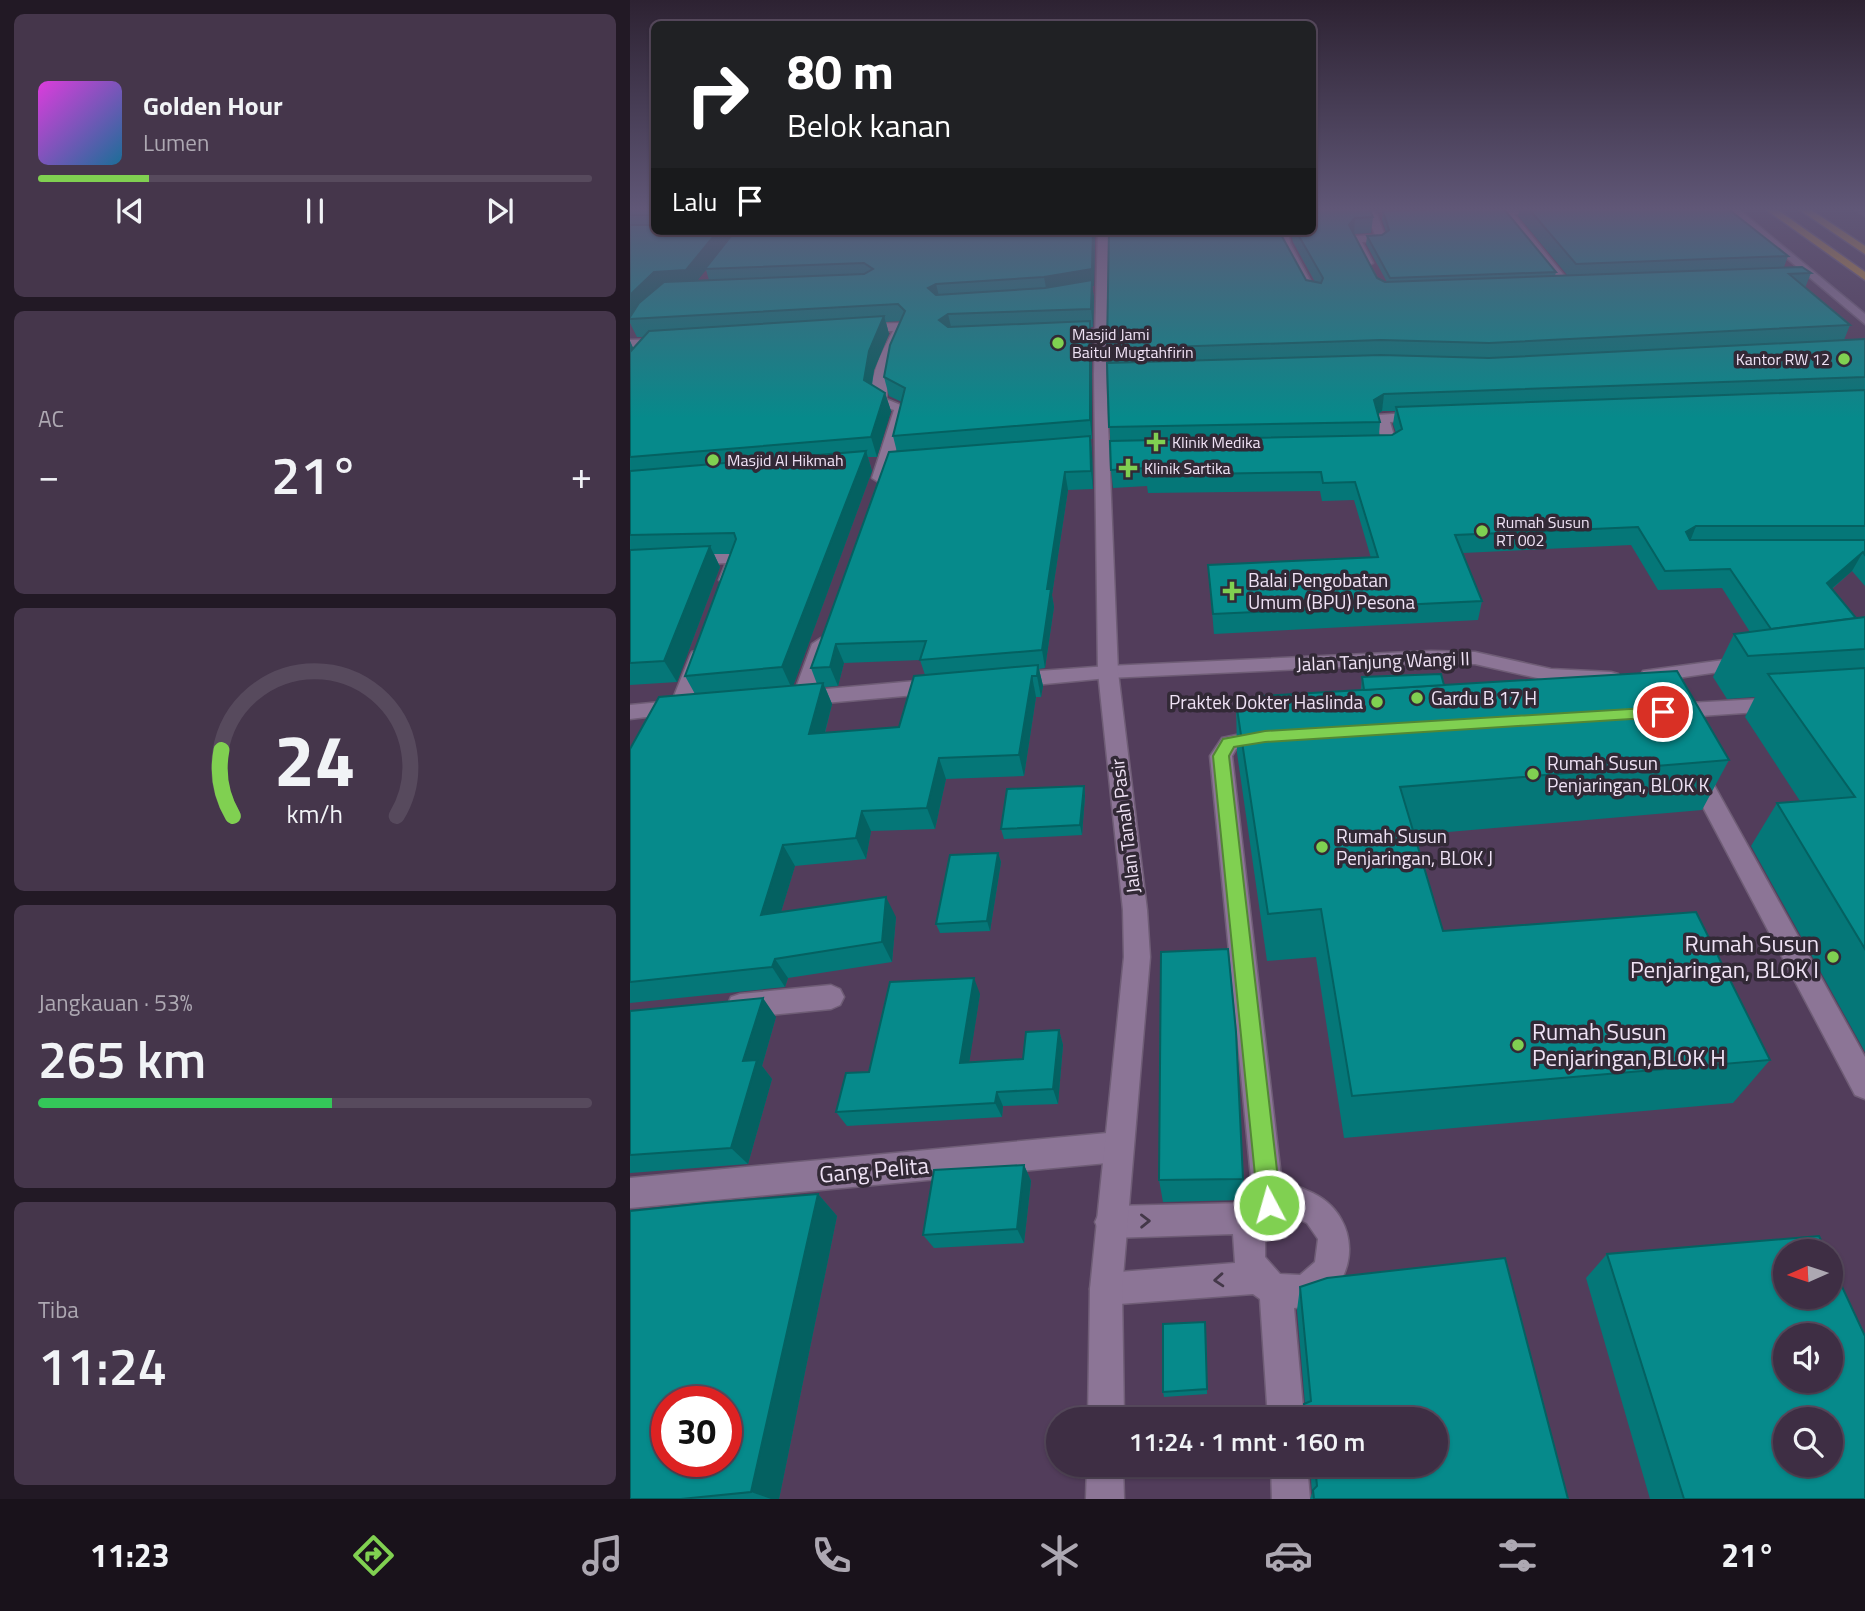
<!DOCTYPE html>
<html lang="id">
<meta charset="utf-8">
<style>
:root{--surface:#3e2e44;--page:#45364b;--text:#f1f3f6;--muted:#ada8b2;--line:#574a5d;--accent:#80d051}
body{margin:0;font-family:"Titillium Web",sans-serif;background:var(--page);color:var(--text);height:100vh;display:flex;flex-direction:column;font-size:26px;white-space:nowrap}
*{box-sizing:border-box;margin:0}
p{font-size:23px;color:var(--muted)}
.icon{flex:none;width:38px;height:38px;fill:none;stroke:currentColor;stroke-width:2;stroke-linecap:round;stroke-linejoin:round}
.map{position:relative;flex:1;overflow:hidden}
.side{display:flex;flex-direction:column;gap:14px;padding:14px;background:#221925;width:630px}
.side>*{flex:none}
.hud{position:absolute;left:21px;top:21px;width:665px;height:214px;border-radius:10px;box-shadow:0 2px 5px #0004,0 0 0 2px var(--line);background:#202124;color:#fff;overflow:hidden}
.needle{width:46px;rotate:267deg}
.tools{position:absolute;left:1143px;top:1239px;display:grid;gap:14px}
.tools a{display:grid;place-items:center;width:70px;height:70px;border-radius:50%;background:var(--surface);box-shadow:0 2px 5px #0004,0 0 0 2px var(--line);font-size:35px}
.speed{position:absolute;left:21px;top:1386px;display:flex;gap:14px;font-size:35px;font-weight:700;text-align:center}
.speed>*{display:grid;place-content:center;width:91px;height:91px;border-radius:50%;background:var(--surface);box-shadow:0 2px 5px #0004,0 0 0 2px var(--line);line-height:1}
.speed .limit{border:10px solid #d22;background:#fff;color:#111}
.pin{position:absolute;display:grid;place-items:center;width:60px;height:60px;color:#fff;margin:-30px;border:4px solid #fff;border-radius:50%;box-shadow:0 2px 7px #0007}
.me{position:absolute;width:77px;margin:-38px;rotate:354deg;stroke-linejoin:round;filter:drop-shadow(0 0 5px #0008)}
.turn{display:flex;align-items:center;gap:24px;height:147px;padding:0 21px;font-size:32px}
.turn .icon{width:91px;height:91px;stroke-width:2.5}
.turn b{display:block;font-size:49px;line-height:60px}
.then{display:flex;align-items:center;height:66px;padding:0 21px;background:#0003;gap:14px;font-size:26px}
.big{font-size:52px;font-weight:600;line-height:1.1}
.side .card{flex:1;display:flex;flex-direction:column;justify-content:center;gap:10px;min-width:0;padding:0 24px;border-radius:10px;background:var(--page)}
.side .dial{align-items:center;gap:0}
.dial svg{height:182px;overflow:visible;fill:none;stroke:var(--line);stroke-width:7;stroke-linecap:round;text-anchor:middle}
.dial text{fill:var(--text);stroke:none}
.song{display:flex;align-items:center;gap:21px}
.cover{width:84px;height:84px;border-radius:10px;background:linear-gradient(135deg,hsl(300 70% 55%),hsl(200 70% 35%))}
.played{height:7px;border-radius:4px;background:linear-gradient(90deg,var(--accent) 20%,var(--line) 20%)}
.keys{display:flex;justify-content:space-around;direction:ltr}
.heat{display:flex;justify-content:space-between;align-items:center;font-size:38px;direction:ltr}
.charge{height:10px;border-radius:5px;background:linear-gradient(90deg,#34c759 53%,var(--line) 0)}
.trip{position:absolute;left:416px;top:1407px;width:402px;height:70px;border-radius:35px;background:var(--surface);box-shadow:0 2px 5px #0004,0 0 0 2px var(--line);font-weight:600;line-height:70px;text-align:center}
.menu{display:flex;height:112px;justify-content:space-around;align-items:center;background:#19121b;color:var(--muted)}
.menu .icon{width:49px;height:49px}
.menu .current{color:var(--accent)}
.menu b{font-size:32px;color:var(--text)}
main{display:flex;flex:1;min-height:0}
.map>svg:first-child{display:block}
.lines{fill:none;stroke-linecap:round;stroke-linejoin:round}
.street-casing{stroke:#6f5d76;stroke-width:3}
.secondary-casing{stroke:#6f5d76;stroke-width:3}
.highway-casing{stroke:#6f5d76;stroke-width:3}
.street{fill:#8c7596;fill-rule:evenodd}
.secondary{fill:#8c7596;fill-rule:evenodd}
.highway{fill:#c88f31;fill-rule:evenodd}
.wall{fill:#057778;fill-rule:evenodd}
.shaded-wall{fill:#046161}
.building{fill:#068a8b;stroke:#046161;stroke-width:2;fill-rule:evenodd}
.oneway{stroke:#443849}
.route{fill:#80d051;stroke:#538735;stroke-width:2}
.poi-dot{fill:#80d051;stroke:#322936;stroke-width:2.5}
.labels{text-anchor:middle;stroke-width:7;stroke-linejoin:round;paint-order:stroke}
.far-poi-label{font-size:16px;fill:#efe2f5;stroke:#322936;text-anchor:start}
.poi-label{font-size:19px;fill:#efe2f5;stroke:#322936;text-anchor:start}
.street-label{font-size:19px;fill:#efe2f5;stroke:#322936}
.near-poi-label{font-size:23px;fill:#efe2f5;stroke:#322936;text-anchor:end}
.near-street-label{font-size:23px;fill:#efe2f5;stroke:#322936}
</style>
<main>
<section class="side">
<div class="card">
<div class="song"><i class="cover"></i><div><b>Golden Hour</b><p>Lumen</p></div></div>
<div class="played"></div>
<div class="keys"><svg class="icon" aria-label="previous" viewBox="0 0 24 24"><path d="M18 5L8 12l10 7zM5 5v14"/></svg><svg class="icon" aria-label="pause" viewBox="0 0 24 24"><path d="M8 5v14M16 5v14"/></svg><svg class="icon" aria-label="next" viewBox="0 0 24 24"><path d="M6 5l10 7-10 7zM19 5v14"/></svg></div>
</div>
<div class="card"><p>AC</p>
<div class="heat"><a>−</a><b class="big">21°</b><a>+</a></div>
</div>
<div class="card dial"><svg viewBox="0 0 100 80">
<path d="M14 69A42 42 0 1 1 86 69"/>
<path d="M14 69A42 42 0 0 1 9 40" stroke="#80d051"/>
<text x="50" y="56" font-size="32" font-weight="700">24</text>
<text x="50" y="72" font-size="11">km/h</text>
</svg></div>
<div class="card"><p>Jangkauan · 53%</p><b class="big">265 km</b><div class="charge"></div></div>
<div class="card"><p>Tiba</p><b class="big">11:24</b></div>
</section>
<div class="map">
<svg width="1235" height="1499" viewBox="0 0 1235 1499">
<rect width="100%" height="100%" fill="#523d5b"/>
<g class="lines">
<defs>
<g id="street">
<path d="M895,208H980L976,211L884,214L941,284V288H933L874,215L849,216L844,213L849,210Z"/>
<path d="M1097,208H1107L1235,314V324Z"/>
<path d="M1224,208H1235V216Z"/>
<path d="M742,212L747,215L756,238L751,241L732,242L743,263L738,266L733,263L720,239L725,236L745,235L737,215Z"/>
<path d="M648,231H658L660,243L681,282L680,284L671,282L650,243Z"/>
<path d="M271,323L277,327L261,362L256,399L278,408L258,478L250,483L242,478L264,410L244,404C236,381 252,351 263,331L228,332L222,328L228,324Z"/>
<path d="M35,339L39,340V346L0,348V340Z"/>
<path d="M793,412L800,416L798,419L760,422L767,446L765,449L745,451L738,447L740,444L752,442L745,418L747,415Z"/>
<path d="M103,553L109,554L113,562L107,580L98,585L89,580L96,563L0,568V558Z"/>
<path d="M191,638L200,644L185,690L308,679L315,681L318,686L315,691L308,693L172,705L162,703L159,698L164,693L182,644Z"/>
<path d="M69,650L76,652L78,656L57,712L0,719V705L42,701L60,656L62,652Z"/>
<path d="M801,651L845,652L921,669L981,672L988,674L991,679L988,684L981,686L921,681L845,664L801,663L478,678L382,687L375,685L372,680L375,675L382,673L478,666Z"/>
<path d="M1116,657L1123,659L1126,663L1123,667L1020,682L1013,681L1010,676L1013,671L1020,670Z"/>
<path d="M1149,698L1156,700L1159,705L1156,710L1041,718L1034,716L1031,711L1034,706L1041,704Z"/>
<path d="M635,729L642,731L645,736L642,741L606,749L602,756L652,1185C661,1183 670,1187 678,1191C740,1216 729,1303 664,1308L674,1419H638L630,1299L623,1294L476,1305L464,1301L460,1289L464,1277L476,1273L605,1263L603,1234L481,1238L470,1233L465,1222L470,1211L481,1206L618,1203L623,1198L580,756L592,738ZM657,1214L677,1223L688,1239L685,1262L670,1275L650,1274L635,1257V1230L646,1219Z"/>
<path d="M1066,765L1074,767L1235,1057V1099L1225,1095L1055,773L1058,767Z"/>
<path d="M201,985L210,989L214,997L210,1005L201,1009L110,1018L101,1015L97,1006L101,997L110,994Z"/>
<path d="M488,1132L498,1137L503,1147L498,1157L488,1162L0,1208V1178Z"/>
<path d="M641,1465H677L680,1499H642Z"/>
</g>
<g id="secondary">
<path d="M468,231H478L476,374L488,672L517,910L520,957L492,1289L494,1419H458L460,1289L494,957L493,910L468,672L464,374Z"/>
<path d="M457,1465H493L494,1499H456Z"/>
</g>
<g id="highway">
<path d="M1134,208H1145L1235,272V280Z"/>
<path d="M1167,208H1178L1235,246V254Z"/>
</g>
</defs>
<use href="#street" class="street-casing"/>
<use href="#secondary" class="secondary-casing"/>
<use href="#highway" class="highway-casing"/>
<use href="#street" class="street"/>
<use href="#secondary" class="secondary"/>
<use href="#highway" class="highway"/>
</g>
<g class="wall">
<path d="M0,208H24V231H96L99,239L105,231H465L464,286H462L464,297L463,327H461L462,339V439H461L462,453L463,489L438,490L422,595L424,607L415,668L409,669L413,686L411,697H406L394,776L316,779L305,829L241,831L236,859L165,866L151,912L266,917L262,962L158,978L155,987L0,1003V749L65,694L55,676L101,554H84L90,567L47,682L0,685V341L3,348L14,337H7L0,323ZM76,270L79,280H67ZM270,321L254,377L259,396L272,402L263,436L267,452L181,668L187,684L163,686L242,471L238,457H247L261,411L255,393L242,385L244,370L259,334L256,322ZM290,660L295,675L269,727L195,733L202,704L195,687L208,686L214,663Z"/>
<path d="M682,208H802L739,209L743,217L741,233L724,234L747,278L755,282H757L736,244L737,236L752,235L756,232L752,220L753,211L926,272L925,276H938L888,216L890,208H1097L1158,256L1154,267L1181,273L1175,288L1220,325L1214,340L1235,339V586L1222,571L1202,589L1226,618L1235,617V1052L1121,846L1147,803L1170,801L1115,717L1125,697L1097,699L1083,677L1104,634L1120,632L1092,588L1028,590L1001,545L833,553L852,601L848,620L584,634L578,565L741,558L724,500L692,501L690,491L518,493L517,486L483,488L481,470L478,363L477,349L676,280L685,282L663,242L660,231H682ZM752,411H765L763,424L766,433L762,435H749L750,422L748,414Z"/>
<path d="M732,677L814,685L1099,760L1072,810L784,835L813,931L1140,1060L1103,1103L714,1138L686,957L637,961L607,753L606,702L731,690Z"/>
<path d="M454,786L455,796L452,835L374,839L371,829Z"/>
<path d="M368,853L371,862L360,931L310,933L306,924Z"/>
<path d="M350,994L339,1062L393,1059L429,1030L433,1045L428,1104L373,1106L372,1117L217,1126L206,1112L239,1072Z"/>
<path d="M0,1011L146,1017L132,1066L142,1079L118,1164L0,1173Z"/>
<path d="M394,1165L401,1181L394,1243L304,1248L293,1235Z"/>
<path d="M613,1179V1200L533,1202L529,1180Z"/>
<path d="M188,1194L207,1216L149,1499H0Z"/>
<path d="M977,1254L1235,1499H1020L956,1278Z"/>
<path d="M670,1287L938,1499H680L682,1493L680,1465H807V1419H670L674,1404H675L667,1310Z"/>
<path d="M576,1327L577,1394L534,1397L533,1392Z"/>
</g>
<g class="shaded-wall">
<path d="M725,218L724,234L719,225Z"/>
<path d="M88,231H96L100,240L75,269L76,270L63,286L0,319V295L24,272Z"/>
<path d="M463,231H465L464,286H462L464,297L463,327L461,309L417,293L414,277Z"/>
<path d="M306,284L310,300L298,288Z"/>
<path d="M318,314L322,331L309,320Z"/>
<path d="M254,316L259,334L244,370L239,399L234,380L239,351Z"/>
<path d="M460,321L462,339V439L460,420Z"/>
<path d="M0,341L4,350L0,356Z"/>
<path d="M255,393L261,411L247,457L241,437Z"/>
<path d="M754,394L752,411L743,417L744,400Z"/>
<path d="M460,436L462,453L463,489L461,471Z"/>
<path d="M236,451L242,471L162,689L152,667Z"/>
<path d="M435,472L438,490L422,595L424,607L415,668L412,650L417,589Z"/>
<path d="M1066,526L1059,544L1056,532Z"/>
<path d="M80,546L90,567L47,682L34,661Z"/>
<path d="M1233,552L1222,571L1186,602L1197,583Z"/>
<path d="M206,644L214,663L208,686L200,667Z"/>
<path d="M408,665L413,686L411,697L407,676Z"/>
<path d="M402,676L406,697L394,776L389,755Z"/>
<path d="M193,683L202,704L189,755L179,734Z"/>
<path d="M309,758L316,779L305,829L297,808Z"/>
<path d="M454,786L455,796L452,835L450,825Z"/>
<path d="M232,811L241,831L236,859L226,838Z"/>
<path d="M153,845L165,866L144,935L131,915Z"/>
<path d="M368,853L371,862L360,931L357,921Z"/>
<path d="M256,897L266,917L262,962L252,942Z"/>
<path d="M145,959L158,978L155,987L142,967Z"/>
<path d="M344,978L350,994L337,1077L330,1063Z"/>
<path d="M133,998L146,1017L132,1066L142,1079L118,1164L101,1148L113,1061Z"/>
<path d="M429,1030L433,1045L428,1104L423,1089Z"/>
<path d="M367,1092L373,1106L372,1117L365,1103Z"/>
<path d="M394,1165L401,1181L394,1243L387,1229Z"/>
<path d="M188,1194L207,1216L149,1499H141L121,1492Z"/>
</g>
<g class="building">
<rect x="0" y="208" width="24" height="7"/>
<path d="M682,208H739L743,217L725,218L719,225L747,278L755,282L1172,267L1181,273L1159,274L1220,325L859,343L751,340L477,349L479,231H649L676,280L691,283L693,278L666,231H682Z"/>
<path d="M873,208L926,272L760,278L737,236L752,235L759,230L753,211Z"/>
<path d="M898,208H1097L1158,256L946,264Z"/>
<path d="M0,225H24V231H88L56,270L24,272L0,295Z"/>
<path d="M105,231H463L462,269L414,277L306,284L298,288L306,295L415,288L462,280L461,309L318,314L309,320L318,327L460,321V420L263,436L275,388L254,377L260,345L275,311L268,304L0,319V317L9,303L34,282L234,274L243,269L234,263L75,269Z"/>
<path d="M254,316L239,351L234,380L255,393L241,437L0,457V352L19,331Z"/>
<path d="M1235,339V377L754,394L744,400L750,422L479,427L477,363L751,355L859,358Z"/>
<path d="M1235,390V526H1066L1056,532L1060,540H1235V555L1233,552L1197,583L1226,618L1141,629L1100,569L1035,571L1008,527L825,535L852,601L583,614L578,565L748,557L725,482L693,483L691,472L516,475V468L481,470L480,441L762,435L772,429L766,407Z"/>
<path d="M460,436L461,471L435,472L417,589H421L412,650L290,660L296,641L206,644L200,667L181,668L259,452Z"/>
<path d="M236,451L152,667L55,676L106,539L104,533L0,535V471Z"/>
<path d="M80,546L34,661L0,663V550Z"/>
<path d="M1235,617V649L1118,656L1104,634Z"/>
<path d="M408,665L407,676H402L389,755L309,758L297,808L232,811L226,838L153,845L131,915L256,897L252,942L145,959L142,967L0,982V749L29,697L193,683L179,734L269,727L284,676Z"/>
<path d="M1235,668V949L1147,803L1225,797L1138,674Z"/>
<path d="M1047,671L1099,760L770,787L813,931L1066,912L1140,1060L722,1096L691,909L638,914L606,702L630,696Z"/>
<path d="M811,674L814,685L734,690L732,677Z"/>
<path d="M454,786L450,825L371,829L377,789Z"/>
<path d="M368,853L357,921L306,924L320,855Z"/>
<path d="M598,949L606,1032L613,1179L529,1180L531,952Z"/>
<path d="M344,978L330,1063L393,1059L396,1032L429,1030L423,1089L367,1092L365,1103L206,1112L216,1073L239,1072L260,982Z"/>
<path d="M133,998L113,1061L127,1060L101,1148L0,1155V1011Z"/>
<path d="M394,1165L387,1229L293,1235L304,1170Z"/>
<path d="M188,1194L121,1492L51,1499H0V1211L76,1203ZM37,1402H96V1461H37Z"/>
<path d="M1189,1236L1196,1251H1155V1297H1200V1261L1235,1336V1499H1054L977,1254ZM1155,1335H1200V1381H1155ZM1155,1419H1200V1465H1155Z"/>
<path d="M875,1258L938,1499H684L683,1490L687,1486L685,1465H807V1419H675L674,1404L681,1401L670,1287L697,1278Z"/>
<path d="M575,1322L577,1389L533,1392V1324Z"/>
</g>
<defs><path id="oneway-chevron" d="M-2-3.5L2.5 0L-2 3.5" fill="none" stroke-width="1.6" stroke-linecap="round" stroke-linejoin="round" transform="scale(1.75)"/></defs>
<g class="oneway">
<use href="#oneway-chevron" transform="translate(515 1221) rotate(-1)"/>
<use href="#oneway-chevron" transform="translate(589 1280) rotate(176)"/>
</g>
<linearGradient id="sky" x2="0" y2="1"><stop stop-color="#2d2232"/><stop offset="0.5" stop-color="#605777"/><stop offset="1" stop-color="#605777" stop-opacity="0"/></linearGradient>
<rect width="1235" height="418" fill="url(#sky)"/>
<path class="route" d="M1033,707L1040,712L1033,717L635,742L604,747L599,756L651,1205L648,1213L639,1217L631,1213L628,1205L583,756L593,739L635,731Z"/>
<g class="poi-dot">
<circle cx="428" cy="343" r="7"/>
<circle cx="1214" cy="359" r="7"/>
<path d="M522.5 431.5h7v7h7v7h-7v7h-7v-7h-7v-7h7z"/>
<circle cx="83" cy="460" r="7"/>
<path d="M494.5 457.5h7v7h7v7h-7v7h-7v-7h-7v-7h7z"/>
<circle cx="852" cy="531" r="7"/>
<path d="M598.5 580.5h7v7h7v7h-7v7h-7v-7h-7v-7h7z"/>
<circle cx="787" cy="698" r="7"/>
<circle cx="747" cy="702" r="7"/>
<circle cx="903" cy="774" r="7"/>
<circle cx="692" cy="847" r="7"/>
<circle cx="1203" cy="957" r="7"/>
<circle cx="888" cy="1045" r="7"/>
</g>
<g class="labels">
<g class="far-poi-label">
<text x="442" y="340">Masjid Jami<tspan x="442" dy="18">Baitul Mugtahfirin</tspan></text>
<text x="1200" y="365" text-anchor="end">Kantor RW 12</text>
<text x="542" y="448">Klinik Medika</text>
<text x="97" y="466">Masjid Al Hikmah</text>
<text x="514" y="474">Klinik Sartika</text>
<text x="866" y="528">Rumah Susun<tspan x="866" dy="18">RT 002</tspan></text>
</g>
<g class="poi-label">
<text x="618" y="587">Balai Pengobatan<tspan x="618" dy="22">Umum (BPU) Pesona</tspan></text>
<text x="801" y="705">Gardu B 17 H</text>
<text x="733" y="709" text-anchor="end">Praktek Dokter Haslinda</text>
<text x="917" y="770">Rumah Susun<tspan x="917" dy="22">Penjaringan, BLOK K</tspan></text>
<text x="706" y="843">Rumah Susun<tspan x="706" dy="22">Penjaringan, BLOK J</tspan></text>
</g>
<g class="street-label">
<text transform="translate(753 661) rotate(-2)" y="7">Jalan Tanjung Wangi II</text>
<text transform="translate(495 826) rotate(-97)" y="7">Jalan Tanah Pasir</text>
</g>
<g class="near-poi-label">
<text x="1189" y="952">Rumah Susun<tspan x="1189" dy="26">Penjaringan, BLOK I</tspan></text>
<text x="902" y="1040" text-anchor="start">Rumah Susun<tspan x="902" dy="26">Penjaringan,BLOK H</tspan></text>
</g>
<g class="near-street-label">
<text transform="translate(244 1170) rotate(-5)" y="8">Gang Pelita</text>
</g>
</g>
</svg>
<div class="tools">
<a><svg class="needle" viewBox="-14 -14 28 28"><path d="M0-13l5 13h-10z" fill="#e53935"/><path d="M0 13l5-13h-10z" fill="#ada8b2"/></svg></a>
<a><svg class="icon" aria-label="sound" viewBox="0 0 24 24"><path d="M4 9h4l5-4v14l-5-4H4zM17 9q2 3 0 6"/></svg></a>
<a><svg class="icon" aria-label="search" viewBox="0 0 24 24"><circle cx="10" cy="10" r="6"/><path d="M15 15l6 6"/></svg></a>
</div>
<div class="speed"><div class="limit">30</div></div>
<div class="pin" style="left:1033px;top:712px;background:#d93025"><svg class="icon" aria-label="arrive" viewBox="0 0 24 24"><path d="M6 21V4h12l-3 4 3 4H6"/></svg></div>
<svg class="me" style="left:639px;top:1205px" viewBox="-20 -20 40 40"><circle r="17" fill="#80d051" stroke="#fff" stroke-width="3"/><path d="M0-11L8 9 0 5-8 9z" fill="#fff"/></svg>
<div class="trip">11:24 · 1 mnt · 160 m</div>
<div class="hud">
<div class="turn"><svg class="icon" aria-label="right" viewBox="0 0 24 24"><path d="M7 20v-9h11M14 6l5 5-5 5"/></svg><div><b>80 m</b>Belok kanan</div></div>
<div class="then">Lalu<svg class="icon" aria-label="arrive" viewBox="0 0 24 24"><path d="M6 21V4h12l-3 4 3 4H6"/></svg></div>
</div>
</div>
</main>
<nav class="menu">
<b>11:23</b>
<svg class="icon current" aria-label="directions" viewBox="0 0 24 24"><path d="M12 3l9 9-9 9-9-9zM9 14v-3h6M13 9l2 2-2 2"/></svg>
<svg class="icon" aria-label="music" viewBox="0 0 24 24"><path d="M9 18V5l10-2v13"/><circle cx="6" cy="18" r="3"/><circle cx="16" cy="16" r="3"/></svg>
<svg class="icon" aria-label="phone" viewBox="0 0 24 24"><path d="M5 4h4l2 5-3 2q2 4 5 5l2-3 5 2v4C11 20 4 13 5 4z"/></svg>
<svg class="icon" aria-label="climate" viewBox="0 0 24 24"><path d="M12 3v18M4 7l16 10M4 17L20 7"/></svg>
<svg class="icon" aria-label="car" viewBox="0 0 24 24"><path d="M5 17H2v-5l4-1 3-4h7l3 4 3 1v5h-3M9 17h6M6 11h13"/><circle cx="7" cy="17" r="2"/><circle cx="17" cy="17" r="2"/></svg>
<svg class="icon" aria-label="filters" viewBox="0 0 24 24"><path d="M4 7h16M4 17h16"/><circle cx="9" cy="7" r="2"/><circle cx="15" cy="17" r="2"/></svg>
<b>21°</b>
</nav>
